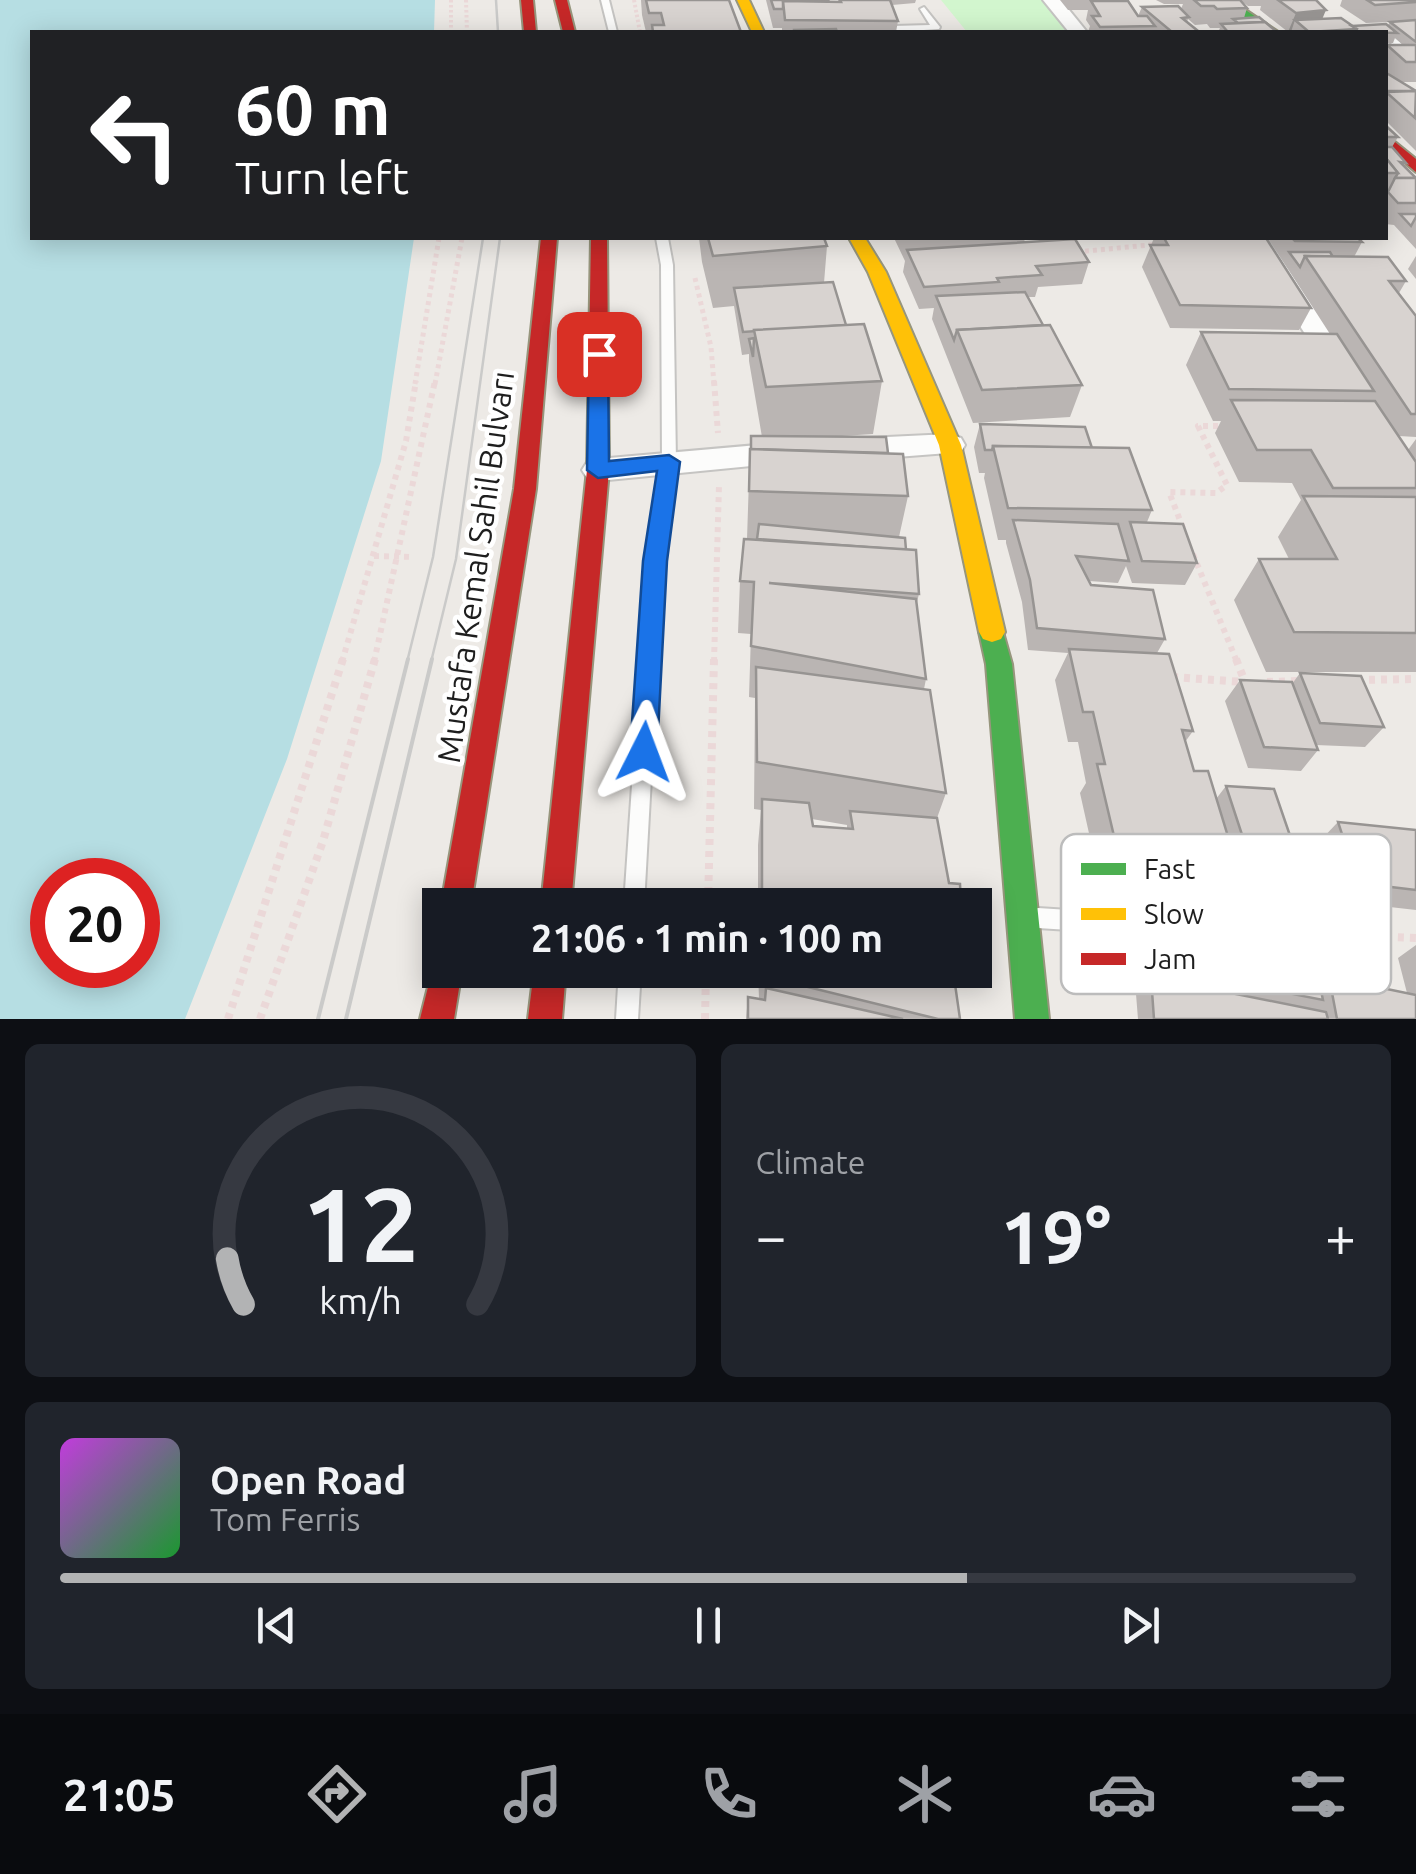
<!DOCTYPE html>
<meta charset="utf-8">
<style>
:root{--surface:#171b24;--page:#20242c;--text:#f1f3f6;--muted:#9ea1a6;--line:#363941;--accent:#b2b3b4}
body{margin:0;font-family:Ubuntu,sans-serif;background:var(--page);color:var(--text);height:100vh;display:flex;flex-direction:column;font-size:38px;white-space:nowrap}
*{box-sizing:border-box;margin:0}
p{font-size:32px;color:var(--muted)}
.icon{flex:none;width:55px;height:55px;fill:none;stroke:currentColor;stroke-width:2;stroke-linecap:round;stroke-linejoin:round}
.map{position:relative;height:1019px;overflow:hidden}
.details{display:flex;flex-direction:column;gap:25px;padding:25px;background:#0d0f14;flex:1}
.details>*{flex:none}
.guide{position:absolute;left:30px;top:30px;width:1358px;height:210px;border-radius:0px;box-shadow:0 5px 25px #0003;background:#202124;color:#fff;overflow:hidden}
.speed{position:absolute;left:30px;top:858px;display:flex;gap:20px;font-size:50px;font-weight:700;text-align:center}
.speed>*{display:grid;place-content:center;width:130px;height:130px;border-radius:50%;background:var(--surface);box-shadow:0 5px 25px #0003;line-height:1}
.speed .limit{border:15px solid #d22;background:#fff;color:#111}
.pin{position:absolute;display:grid;place-items:center;width:85px;height:85px;color:#fff;margin:-42px;border-radius:20px;box-shadow:0 5px 15px #0006}
.me{position:absolute;width:110px;margin:-55px;rotate:3deg;stroke-linejoin:round;filter:drop-shadow(0 0 8px #0008)}
.turn{display:flex;align-items:center;gap:35px;height:210px;padding:0 40px;font-size:45px}
.turn .icon{width:130px;height:130px;stroke-width:2.5}
.turn b{display:block;font-size:70px;line-height:85px}
.big{font-size:75px;font-weight:700;line-height:1.1}
.details .tile{flex:1;display:flex;flex-direction:column;justify-content:center;gap:15px;min-width:0;padding:0 35px;border-radius:15px;background:var(--page)}
.details .dial{align-items:center;gap:0}
.dial svg{height:260px;overflow:visible;fill:none;stroke:var(--line);stroke-width:7;stroke-linecap:round;text-anchor:middle}
.dial text{fill:var(--text);stroke:none}
.song{display:flex;align-items:center;gap:30px}
.cover{width:120px;height:120px;border-radius:15px;background:linear-gradient(135deg,hsl(290 70% 55%),hsl(130 70% 35%))}
.played{height:10px;border-radius:5px;background:linear-gradient(90deg,var(--accent) 70%,var(--line) 70%)}
.keys{display:flex;justify-content:space-around;direction:ltr}
.heat{display:flex;justify-content:space-between;align-items:center;font-size:55px;direction:ltr}
.details .tiles{flex:1;display:grid;gap:25px;grid-template-columns:1fr 1fr}
.tile:last-child{grid-column:span 2}
.trip{position:absolute;left:422px;top:888px;width:570px;height:100px;border-radius:0px;background:var(--surface);box-shadow:0 5px 25px #0003;font-weight:700;line-height:100px;text-align:center}
.tabs{display:flex;height:160px;justify-content:space-around;align-items:center;background:#090b0e;color:var(--muted)}
.tabs .icon{width:70px;height:70px}
.tabs .current{color:var(--accent)}
.tabs b{font-size:45px;color:var(--text)}
.map>svg:first-child{display:block}
.park{fill:#d2f6ce}
.water{fill:#b6dee3;fill-rule:evenodd}
.lines{fill:none;stroke-linecap:round;stroke-linejoin:round}
.lane-casing{stroke:#c5c4c2;stroke-width:4}
.street-casing{stroke:#c5c4c2;stroke-width:4}
.fast-casing{stroke:#97967d;stroke-width:4}
.slow-casing{stroke:#97967d;stroke-width:4}
.jam-casing{stroke:#97967d;stroke-width:4}
.path-far3{stroke:#ebd8d8;stroke-width:4;stroke-dasharray:2.5 2.5;stroke-linecap:butt}
.path-far2{stroke:#ebd8d8;stroke-width:5;stroke-dasharray:4 4;stroke-linecap:butt}
.path-far1{stroke:#ebd8d8;stroke-width:6;stroke-dasharray:5 5;stroke-linecap:butt}
.path{stroke:#ebd8d8;stroke-width:8;stroke-dasharray:6 6;stroke-linecap:butt}
.lane{fill:#fcfcfb;fill-rule:evenodd}
.street{fill:#fcfcfb;fill-rule:evenodd}
.fast{fill:#4caf50;fill-rule:evenodd}
.slow{fill:#ffc107;fill-rule:evenodd}
.jam{fill:#c62828;fill-rule:evenodd}
.tram-far1{stroke:#cacac9;stroke-width:2.5}
.tram{stroke:#cacac9;stroke-width:4}
.wall{fill:#bab5b3;fill-rule:evenodd}
.shaded-wall{fill:#979492}
.building{fill:#d8d3d0;stroke:#979492;stroke-width:2.5}
.route{fill:#1a73e8;stroke:#114b97;stroke-width:2.5}
.labels{text-anchor:middle;stroke-width:9;stroke-linejoin:round;paint-order:stroke}
.street-label{font-size:32px;fill:#1e1e1e;stroke:#fff}
.key{fill:#fff;stroke:#bcbcbc;stroke-width:2.5}
.key-label{font-size:28px;fill:#1e1e1e}
</style>
<div class="map">
<svg width="1416" height="1019" viewBox="0 0 1416 1019">
<rect width="100%" height="100%" fill="#edeae6"/>
<path class="park" d="M941,0H1042L1067,32H967Z"/>
<path class="water" d="M0,0H435L434,32H32V238H414L381,461L287,759L185,1019H0ZM52,880H138V965H52Z"/>
<g class="lines">
<defs>
<g id="lane">
<path d="M601,0H609L617,32H609Z"/>
<path d="M924,7L940,27L939,29L893,32L889,29L893,26L930,25L920,9Z"/>
<path d="M1382,32H1388L1416,56V64L1385,38V32Z"/>
<path d="M656,238H668L673,265L676,463L663,561L644,905H624L647,561L662,463L661,265Z"/>
<path d="M1038,908L1240,921L1247,924L1250,931L1247,938L1240,941L1038,928L1031,925L1028,918L1031,911Z"/>
<path d="M619,970H641L638,1019H616Z"/>
</g>
<g id="street">
<path d="M1043,0H1061L1087,32H1069Z"/>
<path d="M1243,238H1267L1357,371L1353,377H1333Z"/>
<path d="M950,434L961,438L965,445L961,452L845,461L834,458L830,450L834,442L845,439Z"/>
<path d="M791,442L802,445L806,453L802,461L598,481L587,478L582,470L587,462L598,459Z"/>
</g>
<g id="fast">
<path d="M1217,0H1231L1278,32H1264Z"/>
<path d="M992,622L1001,625L1012,664L1049,1019H1015L986,664L979,632L983,625Z"/>
</g>
<g id="slow">
<path d="M737,0H749L764,32H752Z"/>
<path d="M849,238H865L886,272L961,445L1005,632L1001,639L992,642L983,639L979,632L939,445L868,272Z"/>
</g>
<g id="jam">
<path d="M521,0H533L536,32H524Z"/>
<path d="M555,0H567L575,32H563Z"/>
<path d="M1385,134L1416,159V172L1385,146Z"/>
<path d="M541,238H557L536,489L471,905H441L514,489Z"/>
<path d="M591,238H607L609,470L571,905H541L587,470Z"/>
<path d="M440,956V970H462L454,1019H420L435,959Z"/>
<path d="M534,970H566L562,1019H528Z"/>
</g>
</defs>
<use href="#lane" class="lane-casing"/>
<use href="#street" class="street-casing"/>
<use href="#fast" class="fast-casing"/>
<use href="#slow" class="slow-casing"/>
<use href="#jam" class="jam-casing"/>
<g class="path-far3">
<path d="M451,0V32"/>
<path d="M466,0L467,32"/>
<path d="M634,0L640,32"/>
</g>
<g class="path-far2">
<path d="M1077,252L1159,244"/>
<path d="M695,278L711,347L714,384"/>
<path d="M415,384L439,238"/>
<path d="M435,384L462,238"/>
</g>
<g class="path-far1">
<path d="M714,381L718,433"/>
<path d="M1183,528L1169,492L1216,493L1227,485L1198,426H1225"/>
<path d="M1193,554L1237,662"/>
<path d="M374,556L414,557"/>
<path d="M342,662L406,441L416,381"/>
<path d="M374,662L435,381"/>
<path d="M714,662L719,485"/>
</g>
<g class="path">
<path d="M1236,659L1245,682"/>
<path d="M1172,677L1244,682"/>
<path d="M1357,680L1416,679"/>
<path d="M1267,682L1299,681"/>
<path d="M708,905L714,659"/>
<path d="M1266,932L1416,938"/>
<path d="M228,1019L343,659"/>
<path d="M260,1019L323,841L375,659"/>
<path d="M705,1019L706,970"/>
</g>
<use href="#lane" class="lane"/>
<use href="#street" class="street"/>
<use href="#fast" class="fast"/>
<use href="#slow" class="slow"/>
<use href="#jam" class="jam"/>
<g class="tram-far1">
<path d="M496,0L498,32"/>
<path d="M407,662L433,557L483,238"/>
<path d="M431,662L456,559L500,238"/>
</g>
<g class="tram">
<path d="M318,1019L408,659"/>
<path d="M346,1019L432,659"/>
</g>
</g>
<g class="wall">
<path d="M641,0H729L741,32H646L642,15Z"/>
<path d="M766,0H828L829,2H838V0H916L915,3L892,5L898,21L896,32H782V28H773Z"/>
<path d="M1060,0H1126L1138,16L1142,7L1181,9L1183,4H1164L1156,0H1240L1247,8L1244,18L1277,32H1218L1220,28H1210L1207,24L1195,25L1188,19L1187,22L1198,31L1197,32H1158L1154,30L1153,32H1088L1090,26L1086,20L1088,10H1068Z"/>
<path d="M1240,0H1316L1322,19L1352,26L1388,25L1390,22L1366,23L1340,6L1342,0H1416V82H1400L1416,91V151L1385,120V49L1387,45H1403L1395,38L1393,43H1385V32H1288L1260,10L1261,6H1248Z"/>
<path d="M1385,125L1398,137L1392,147L1406,163L1404,166L1416,177V249L1394,225L1385,224Z"/>
<path d="M699,238H824L827,246L824,283L846,325L882,381L873,434L826,437L888,453L908,496L899,537L906,550L919,594L916,606L926,679L924,689L946,793L937,818L949,883L961,905H758V845L761,810L754,809L755,698L749,697L751,634L738,633L740,581L747,539L750,449L762,437L749,361V354L742,355L734,306L713,308L702,262ZM812,819L847,825V828L813,826Z"/>
<path d="M894,238H1025L1024,243L1089,262L1082,284L1038,287L1035,297H1028L1043,325L1082,385L1070,417L973,423L932,319L934,308L919,309L903,272L905,261Z"/>
<path d="M1154,238H1266L1311,308L1299,330L1170,328L1142,267Z"/>
<path d="M1268,238H1358L1362,242L1354,257L1406,281L1399,293L1416,316V437L1399,436L1408,450L1416,439V672H1266L1234,600L1259,559H1289L1278,537L1301,500L1292,483L1239,482L1215,433L1221,421H1213L1186,365L1201,332L1330,334Z"/>
<path d="M1416,256V279L1408,269Z"/>
<path d="M980,424L1092,448L1152,510L1147,522L1197,563L1185,585L1132,583L1126,566L1118,583L1089,581L1091,585L1165,639L1157,653L1193,731L1185,742L1194,771L1216,799L1226,786L1297,856L1279,874L1239,872L1240,876L1216,902L1103,896L1080,793L1086,783L1078,742H1068L1055,680L1068,653L1028,650L1022,602L1006,543V540H998L984,478L985,473H979L974,447Z"/>
<path d="M1300,673L1384,727L1365,747L1316,745L1318,750L1301,771L1248,768L1225,701L1240,680L1292,684Z"/>
<path d="M1338,822L1416,830V910L1337,901L1319,842Z"/>
<path d="M1123,921L1319,984L1329,977L1407,993L1398,958L1416,945V1019H1138L1136,994L1144,984L1112,978L1109,939Z"/>
<path d="M758,970H960L955,980L960,1019H746L748,997L759,999Z"/>
</g>
<path class="shaded-wall" d="M1326,10L1318,29L1295,20L1291,32H1288L1296,13Z"/>
<g class="building">
<path d="M646,0H729L741,32H653L652,25H664L661,13H649Z"/>
<path d="M771,0H828L829,2L783,1V9H774Z"/>
<path d="M840,0H890L898,21L785,20L783,1L841,2Z"/>
<path d="M1194,0H1240L1247,8L1217,9L1214,6H1201Z"/>
<path d="M1278,0H1316L1326,10L1296,13Z"/>
<path d="M1367,0H1416V2L1375,5Z"/>
<path d="M1091,1H1128L1138,16H1147L1155,26L1100,27L1092,16H1100Z"/>
<path d="M1178,6L1189,17L1182,18L1198,31L1172,32L1142,7Z"/>
<path d="M1259,17L1265,22L1238,23L1233,19Z"/>
<path d="M1341,18L1357,29L1309,32L1295,20Z"/>
<path d="M1416,20V42L1390,22Z"/>
<path d="M1265,22L1277,32H1228L1221,24Z"/>
<path d="M1386,24L1397,33L1355,32L1357,29L1352,26Z"/>
<path d="M836,29L837,32H794V30Z"/>
<path d="M1387,45H1416V62H1406Z"/>
<path d="M1385,74H1388L1416,91H1385Z"/>
<path d="M1416,91L1415,118L1386,92Z"/>
<path d="M1385,125L1398,137H1385Z"/>
<path d="M1385,147H1392L1406,163L1400,162L1416,178H1395L1398,173L1385,157Z"/>
<path d="M1385,157L1398,173H1385Z"/>
<path d="M1395,178H1416V203H1398L1388,192Z"/>
<path d="M1400,214H1416V217L1411,226Z"/>
<path d="M708,238H824L827,246L713,256Z"/>
<path d="M1164,238H1266L1311,308L1180,305L1150,245H1168Z"/>
<path d="M1292,238H1358L1362,242L1295,241Z"/>
<path d="M1075,239L1089,262L1036,266L1042,275L997,278L999,282L924,287L907,250Z"/>
<path d="M1289,252H1330L1333,257L1305,256L1300,267Z"/>
<path d="M1305,256L1388,257L1406,281H1389L1416,316V414H1411Z"/>
<path d="M833,282L846,325L743,332L734,288Z"/>
<path d="M1025,292L1043,325L957,330L954,340L936,296Z"/>
<path d="M864,324L882,381L766,387L754,330Z"/>
<path d="M1050,325L1082,385L982,390L957,330Z"/>
<path d="M1201,332L1337,334L1374,391L1229,389Z"/>
<path d="M754,338L753,357L749,339Z"/>
<path d="M1231,400L1375,401L1416,462V488H1333L1311,450H1257Z"/>
<path d="M980,424L1085,427L1092,448L993,446L992,450H985Z"/>
<path d="M751,436L886,437L888,453L751,449Z"/>
<path d="M993,446L1129,448L1152,510L1008,508Z"/>
<path d="M750,449L903,454L908,496L749,491Z"/>
<path d="M1303,496L1416,497V633L1294,632L1259,559H1337Z"/>
<path d="M1013,520L1118,524L1129,561L1076,556L1091,585L1153,590L1165,639L1037,628L1030,580Z"/>
<path d="M1130,522L1183,524L1197,563L1142,561Z"/>
<path d="M759,524L905,538L906,550L757,539Z"/>
<path d="M744,539L916,550L919,594L769,583L916,599L926,679L751,646L754,582L740,581Z"/>
<path d="M1069,649L1169,654L1193,731L1182,730L1194,771H1208L1240,876L1122,870L1097,764H1105L1093,712H1083Z"/>
<path d="M756,667L930,690L946,793L757,762Z"/>
<path d="M1300,673L1361,676L1384,727L1320,723Z"/>
<path d="M1240,680L1292,682L1318,750L1264,747Z"/>
<path d="M1226,786L1274,789L1297,856L1248,853Z"/>
<path d="M762,799L809,803L813,826L853,829L850,811L937,818L949,883L960,884L961,905H762Z"/>
<path d="M1338,822L1416,830V890L1358,883Z"/>
<path d="M1123,921L1314,958L1323,1000L1126,961Z"/>
<path d="M763,970H953L960,1019H938L763,976Z"/>
<path d="M1151,977L1326,1012L1328,1019H1154Z"/>
<path d="M1329,977L1416,995V1019H1337Z"/>
<path d="M766,988L903,1019H748V997L765,1000Z"/>
</g>
<path class="route" d="M599,348L608,354L609,461L669,455L680,462L667,561L657,752L653,761L644,765L634,761L630,752L643,561L657,471L598,478L587,470L589,354Z"/>
<g class="labels">
<g class="street-label">
<text transform="translate(476 567) rotate(-82)" y="11">Mustafa Kemal Sahil Bulvarı</text>
</g>
</g>
<rect x="1061" y="834" width="330" height="160" rx="15" class="key"/>
<rect x="1081" y="863" width="45" height="12" fill="#4caf50"/>
<rect x="1081" y="908" width="45" height="12" fill="#ffc107"/>
<rect x="1081" y="953" width="45" height="12" fill="#c62828"/>
<g class="key-label">
<text x="1144" y="879">Fast</text>
<text x="1144" y="924">Slow</text>
<text x="1144" y="969">Jam</text>
</g>
</svg>
<div class="speed"><div class="limit">20</div></div>
<div class="pin" style="left:599px;top:354px;background:#d93025"><svg class="icon" aria-label="arrive" viewBox="0 0 24 24"><path d="M6 21V4h12l-3 4 3 4H6"/></svg></div>
<svg class="me" style="left:644px;top:752px" viewBox="-20 -20 40 40"><path d="M0-17L14 15 0 8-14 15z" fill="#1a73e8" stroke="#fff" stroke-width="4"/></svg>
<div class="trip">21:06 · 1 min · 100 m</div>
<div class="guide">
<div class="turn"><svg class="icon" aria-label="left" viewBox="0 0 24 24"><path d="M17 20v-9H6M10 6l-5 5 5 5"/></svg><div><b>60 m</b>Turn left</div></div>
</div>
</div>
<section class="details">
<div class="tiles">
<div class="tile dial"><svg viewBox="0 0 100 80">
<path d="M14 69A42 42 0 1 1 86 69"/>
<path d="M14 69A42 42 0 0 1 9 55" stroke="#b2b3b4"/>
<text x="50" y="56" font-size="32" font-weight="700">12</text>
<text x="50" y="72" font-size="11">km/h</text>
</svg></div>
<div class="tile"><p>Climate</p>
<div class="heat"><a>−</a><b class="big">19°</b><a>+</a></div>
</div>
<div class="tile">
<div class="song"><i class="cover"></i><div><b>Open Road</b><p>Tom Ferris</p></div></div>
<div class="played"></div>
<div class="keys"><svg class="icon" aria-label="previous" viewBox="0 0 24 24"><path d="M18 5L8 12l10 7zM5 5v14"/></svg><svg class="icon" aria-label="pause" viewBox="0 0 24 24"><path d="M8 5v14M16 5v14"/></svg><svg class="icon" aria-label="next" viewBox="0 0 24 24"><path d="M6 5l10 7-10 7zM19 5v14"/></svg></div>
</div>
</div>
</section>
<nav class="tabs">
<b>21:05</b>
<svg class="icon current" aria-label="directions" viewBox="0 0 24 24"><path d="M12 3l9 9-9 9-9-9zM9 14v-3h6M13 9l2 2-2 2"/></svg>
<svg class="icon" aria-label="music" viewBox="0 0 24 24"><path d="M9 18V5l10-2v13"/><circle cx="6" cy="18" r="3"/><circle cx="16" cy="16" r="3"/></svg>
<svg class="icon" aria-label="phone" viewBox="0 0 24 24"><path d="M5 4h4l2 5-3 2q2 4 5 5l2-3 5 2v4C11 20 4 13 5 4z"/></svg>
<svg class="icon" aria-label="climate" viewBox="0 0 24 24"><path d="M12 3v18M4 7l16 10M4 17L20 7"/></svg>
<svg class="icon" aria-label="car" viewBox="0 0 24 24"><path d="M5 17H2v-5l4-1 3-4h7l3 4 3 1v5h-3M9 17h6M6 11h13"/><circle cx="7" cy="17" r="2"/><circle cx="17" cy="17" r="2"/></svg>
<svg class="icon" aria-label="filters" viewBox="0 0 24 24"><path d="M4 7h16M4 17h16"/><circle cx="9" cy="7" r="2"/><circle cx="15" cy="17" r="2"/></svg>
</nav>
